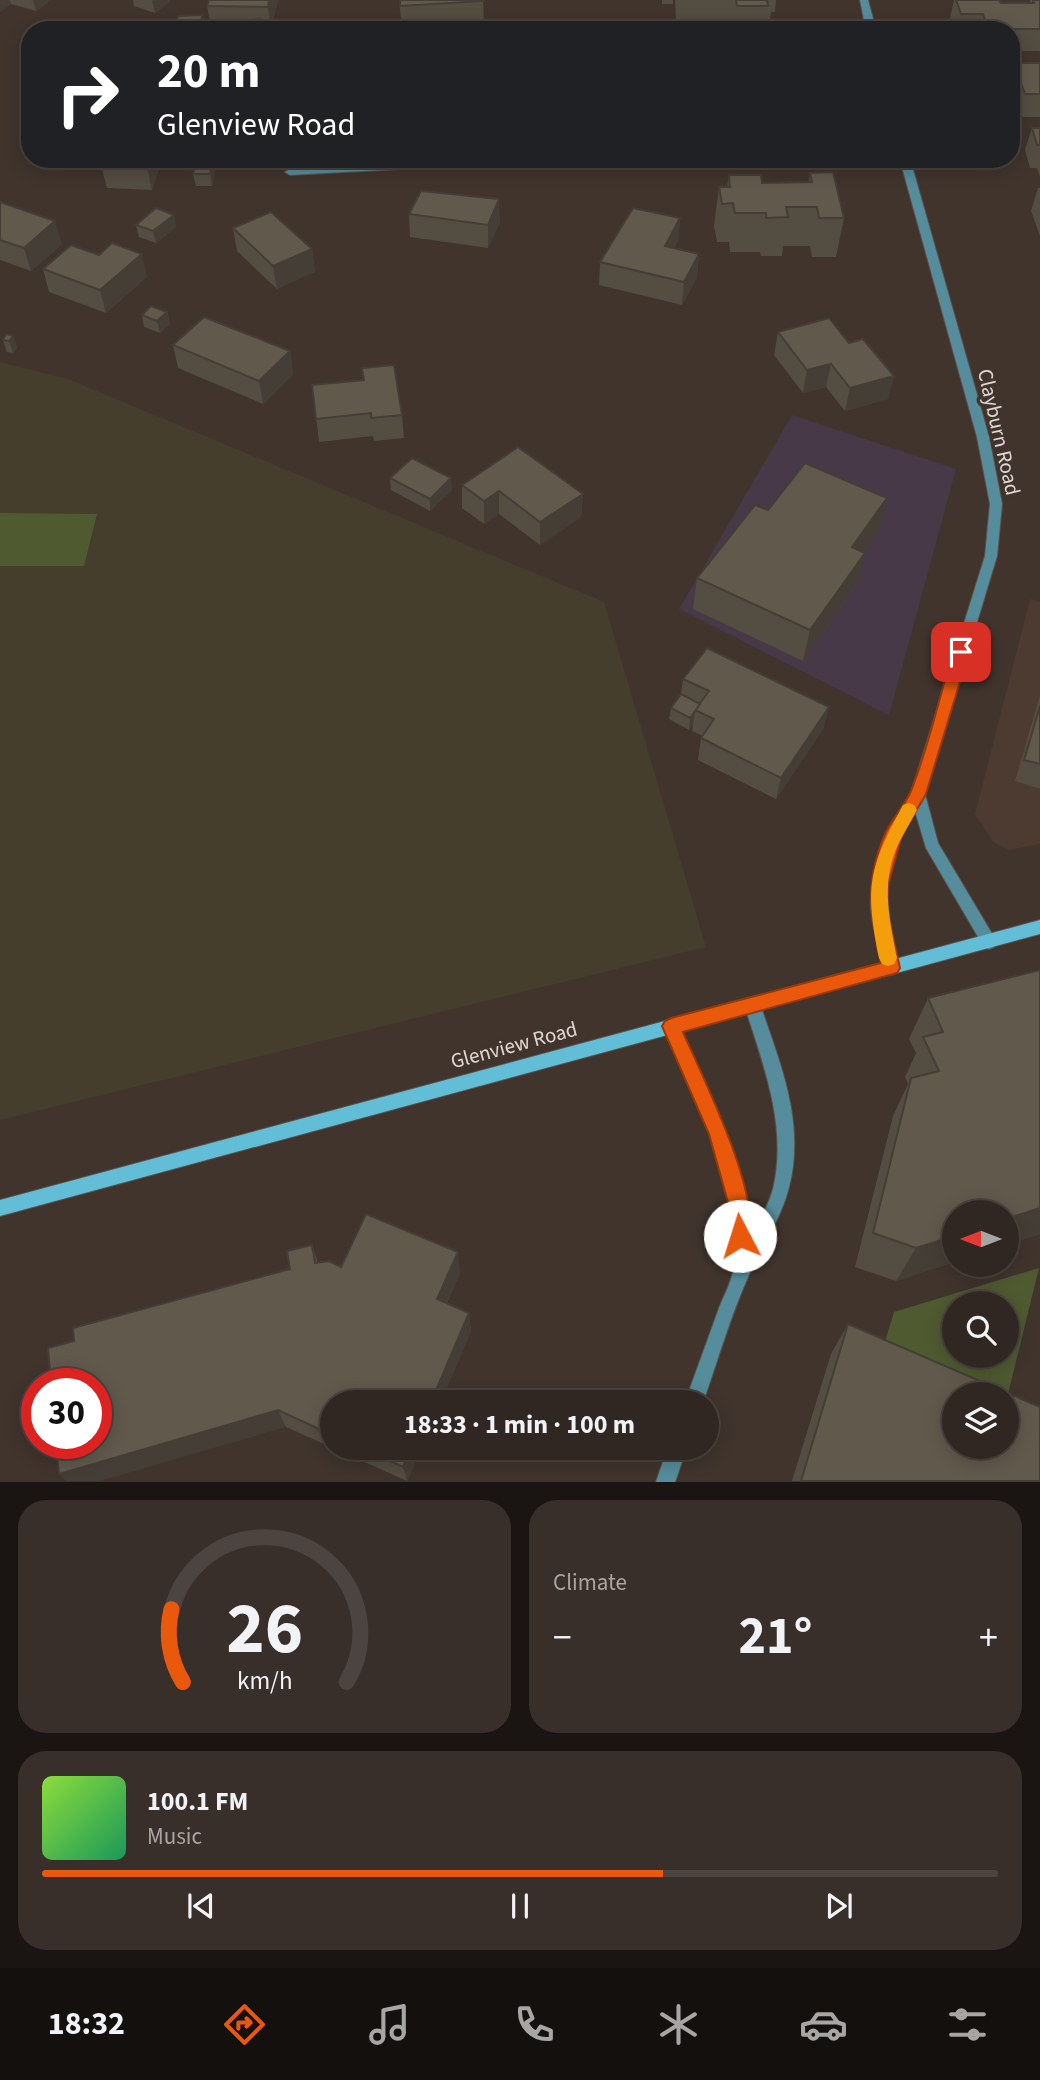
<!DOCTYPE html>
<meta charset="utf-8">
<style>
:root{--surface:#302722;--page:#382f2a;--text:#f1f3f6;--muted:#a8a5a5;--line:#4b4440;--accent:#ea580c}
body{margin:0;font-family:"Source Sans 3",sans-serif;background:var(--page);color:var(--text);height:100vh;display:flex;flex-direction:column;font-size:26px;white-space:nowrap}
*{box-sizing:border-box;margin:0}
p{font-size:23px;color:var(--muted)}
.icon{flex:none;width:38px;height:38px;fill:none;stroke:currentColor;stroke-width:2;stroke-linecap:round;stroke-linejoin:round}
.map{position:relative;height:1482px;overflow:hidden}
.panel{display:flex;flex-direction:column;gap:18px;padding:18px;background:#1a1513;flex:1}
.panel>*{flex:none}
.hud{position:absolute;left:21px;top:21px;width:999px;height:147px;border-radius:28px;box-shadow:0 4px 18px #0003,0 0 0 2px var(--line);background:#202124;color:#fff;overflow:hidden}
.needle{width:46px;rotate:270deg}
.fabs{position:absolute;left:942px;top:1200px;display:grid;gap:14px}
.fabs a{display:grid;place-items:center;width:77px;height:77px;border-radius:50%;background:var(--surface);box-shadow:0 4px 18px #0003,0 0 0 2px var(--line);font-size:35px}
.speed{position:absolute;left:21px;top:1368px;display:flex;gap:14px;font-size:35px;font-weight:700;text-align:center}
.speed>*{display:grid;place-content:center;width:91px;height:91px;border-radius:50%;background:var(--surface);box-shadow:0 4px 18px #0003,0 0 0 2px var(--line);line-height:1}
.speed .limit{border:10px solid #d22;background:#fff;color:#111}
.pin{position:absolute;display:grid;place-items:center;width:60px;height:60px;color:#fff;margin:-30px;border-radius:14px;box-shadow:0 4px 10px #0006}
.me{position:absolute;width:77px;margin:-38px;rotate:355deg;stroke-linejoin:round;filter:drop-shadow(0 0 5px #0008)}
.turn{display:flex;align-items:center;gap:24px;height:147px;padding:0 21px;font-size:32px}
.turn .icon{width:91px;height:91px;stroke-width:2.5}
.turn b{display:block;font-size:49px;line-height:60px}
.big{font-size:52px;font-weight:700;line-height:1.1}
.panel .card{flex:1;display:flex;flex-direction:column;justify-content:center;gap:10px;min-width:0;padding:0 24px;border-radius:28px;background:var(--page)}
.panel .dial{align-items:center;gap:0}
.dial svg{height:182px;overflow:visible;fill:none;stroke:var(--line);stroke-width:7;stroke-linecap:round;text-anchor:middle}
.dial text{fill:var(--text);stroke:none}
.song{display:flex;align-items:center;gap:21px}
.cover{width:84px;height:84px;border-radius:10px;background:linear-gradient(135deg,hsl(90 70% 55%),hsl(150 70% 35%))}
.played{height:7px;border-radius:4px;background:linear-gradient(90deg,var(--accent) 65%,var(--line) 65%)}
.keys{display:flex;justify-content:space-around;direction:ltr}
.heat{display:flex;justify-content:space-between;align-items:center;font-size:38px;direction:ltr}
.panel .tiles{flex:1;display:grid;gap:18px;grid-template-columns:1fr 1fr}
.card:last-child{grid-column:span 2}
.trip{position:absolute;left:320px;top:1390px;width:399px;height:70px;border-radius:35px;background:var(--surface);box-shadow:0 4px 18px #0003,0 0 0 2px var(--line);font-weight:700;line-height:70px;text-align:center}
.menu{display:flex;height:112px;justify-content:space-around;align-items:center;background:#13100e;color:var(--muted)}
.menu .icon{width:49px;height:49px}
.menu .on{color:var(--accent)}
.menu b{font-size:32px;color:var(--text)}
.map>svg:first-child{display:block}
.built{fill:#4d3a30}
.industrial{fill:#473947}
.education{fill:#453e2c}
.green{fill:#4f5a31;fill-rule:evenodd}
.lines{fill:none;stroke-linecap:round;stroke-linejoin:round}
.street-casing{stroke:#5d514b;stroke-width:2}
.secondary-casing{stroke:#5d514b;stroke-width:2}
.street{fill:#568d9c;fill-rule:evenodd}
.secondary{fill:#61bed6;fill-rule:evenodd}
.wall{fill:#544d42}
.shaded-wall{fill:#453e36}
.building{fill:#62594d;stroke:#453e36;stroke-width:2;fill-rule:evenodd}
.route{fill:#ea580c;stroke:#983908;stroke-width:2}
.slow{fill:#f59e0b}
.labels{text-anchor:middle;stroke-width:7;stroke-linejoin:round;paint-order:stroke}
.street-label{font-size:21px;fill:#e0d7d3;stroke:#40342d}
</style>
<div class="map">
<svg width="1040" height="1482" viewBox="0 0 1040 1482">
<rect width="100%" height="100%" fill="#40342d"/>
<path class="built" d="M1030,599L1040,602V844L1008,850L993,842L975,814Z"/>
<path class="industrial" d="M792,415L956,469L889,715L679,609Z"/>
<path class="education" d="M0,362L68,379L604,602L706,947L0,1120Z"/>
<g class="green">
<path d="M0,513L97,514L84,566H0Z"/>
<path d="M1039,1268L1006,1402V1395L883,1348L894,1312ZM954,1304H1006V1356H954Z"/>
</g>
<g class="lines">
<defs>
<g id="street">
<path d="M860,0H868L876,30H866Z"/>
<path d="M470,159H910L989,437L1002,504L997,556L925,794L938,843L994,937L997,942L994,947L989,949L984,947L926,848L915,811C878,874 884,900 899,968L897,973L891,975L885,973L883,968C879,949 873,929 871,909C868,865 889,829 911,793L985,556L990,504L977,437L902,167L493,164L290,175L285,172L290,169Z"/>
<path d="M752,997L758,999L760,1004C776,1052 797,1102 794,1153C792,1205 768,1233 748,1277C730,1317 718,1360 703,1402H685C696,1372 707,1341 718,1311C722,1299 731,1284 733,1271C744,1191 694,1097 663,1026L665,1021L671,1019L677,1021C708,1090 747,1162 750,1239C758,1223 768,1207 773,1189C788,1126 763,1064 744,1004L746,999Z"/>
<path d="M668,1447H687L675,1482H656Z"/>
</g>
<path id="secondary" d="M1040,920V934L0,1216V1200Z"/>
</defs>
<use href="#street" class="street-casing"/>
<use href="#secondary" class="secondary-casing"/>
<use href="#street" class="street"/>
<use href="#secondary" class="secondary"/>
</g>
<g class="wall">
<path d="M0,0H51L36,11L11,4L0,12Z"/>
<path d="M133,0H170V2L155,13L134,6Z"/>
<path d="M278,0L271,29L262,30H176V27L203,15L205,30L223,28H211L207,6Z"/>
<path d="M399,0H483L484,23L402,28Z"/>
<rect x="662" y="0" width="11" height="4"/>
<path d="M675,0H776L775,12H771L770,20H766L765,28H734L733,20L676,19Z"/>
<path d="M954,0H999L1001,3H1030V0H1040V51H1012V30H954L950,18Z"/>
<path d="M1014,63H1040V117H1018L1012,97V73Z"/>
<path d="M1032,128H1040V177L1037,168H1030L1025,150Z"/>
<path d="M162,159L152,190L107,188L101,165Z"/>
<path d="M216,167L212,186H196L193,174Z"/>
<path d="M810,173L844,218L836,257H812L810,246H783L782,256H761L760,252H730L729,242H717L714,226L719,187H727L729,175L762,183L809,182Z"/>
<path d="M1038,188H1040V236L1031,211Z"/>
<path d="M0,202L62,244L31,271L0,260Z"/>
<path d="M409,214L500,222L488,248L410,237Z"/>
<path d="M680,218L678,241L674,248L699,254L697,277L682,305L599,285L600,262Z"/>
<path d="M136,225L176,227L156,243L139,237Z"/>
<path d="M233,228L312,249L315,272L277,289L237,251Z"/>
<path d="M99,255L147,277L106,313L49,292L43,269Z"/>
<path d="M167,312L170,324L160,333L144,327L142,315Z"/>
<path d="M778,332L849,343L894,376L888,399L845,411L826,387L803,393L774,355Z"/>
<path d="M13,336L17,348L13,353L7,352L3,340Z"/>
<path d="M173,345L290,351L293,374L263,404L178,368Z"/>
<path d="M312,385L402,415L404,438L374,441L373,436L319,442Z"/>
<path d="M390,478L452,490L430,511L391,490Z"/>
<path d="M462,485L583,494L581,517L540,545L499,514L484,524L462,508Z"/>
<path d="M768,510L879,530L863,552L857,584L803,661L693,609L697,578Z"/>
<path d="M683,679L829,707L823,729L776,799L698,760L701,738L703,736L692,731L693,724L689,730L669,719L671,708L681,694Z"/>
<path d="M1040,695V789L1015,781Z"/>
<path d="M928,998L1040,1234L896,1281L855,1267L893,1116L908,1084L905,1077L916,1053L909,1039Z"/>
<path d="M312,1245L318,1263L341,1267L460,1273L447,1303L469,1313L471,1332L332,1402V1447H422L407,1481L286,1427L74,1341L290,1269Z"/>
<path d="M848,1324L1040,1481H792L831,1354Z"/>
</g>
<g class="shaded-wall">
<path d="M0,0H10L11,4L0,12Z"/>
<path d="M33,0H51L36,11Z"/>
<path d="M154,0H170V2L155,13L152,1Z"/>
<path d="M269,0H278L271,29L268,7Z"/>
<path d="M203,15L205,30H197Z"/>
<path d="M150,159H162L152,190L147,167Z"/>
<path d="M213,159H215L216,167L212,186L210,174Z"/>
<path d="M499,199L500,222L488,248V225Z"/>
<path d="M174,215L176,227L156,243L153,231Z"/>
<path d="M680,218L678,241L663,269L665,246Z"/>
<path d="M55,221L62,244L31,271L24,248Z"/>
<path d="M312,249L315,272L277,289L273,266Z"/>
<path d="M142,254L147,277L106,313L100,290Z"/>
<path d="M699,254L697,277L682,305L684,282Z"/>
<path d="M167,312L170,324L160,333L157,321Z"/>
<path d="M13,336L17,348L13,353L9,341Z"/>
<path d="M290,351L293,374L263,404L259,381Z"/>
<path d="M831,364L826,387L803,393L807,370Z"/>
<path d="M894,376L888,399L845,411L850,388Z"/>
<path d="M451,478L452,490L430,511V499Z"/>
<path d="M499,491V514L484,524V501Z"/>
<path d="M583,494L581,517L540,545V522Z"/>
<path d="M887,498L879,530L844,578L852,547Z"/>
<path d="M865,553L857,584L803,661L810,630Z"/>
<path d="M829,707L823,729L776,799L781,778Z"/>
<path d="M695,712L693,724L689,730L690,718Z"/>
<path d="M1040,1208V1234L1006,1245V1219Z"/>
<path d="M954,1236V1262L896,1281L916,1248Z"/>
<path d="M458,1252L460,1273L440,1318L437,1299Z"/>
<path d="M469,1313L471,1332L441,1402H431Z"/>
<path d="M278,1410L286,1427L100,1481H66L59,1474Z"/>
<path d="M411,1447H422L407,1481L403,1467Z"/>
</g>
<g class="building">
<path d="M209,0H269L268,7L207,6Z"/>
<path d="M400,0H483L484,1L400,6Z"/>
<path d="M736,0H767L768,6H737Z"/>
<path d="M956,0H999L1001,3H1034L1033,0H1040V29H988L983,14H961Z"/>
<path d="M203,15L197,30H179L176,27L178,16Z"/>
<path d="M260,19L261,30H205L243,27L242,21Z"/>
<path d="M137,21L143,30H102Z"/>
<rect x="607" y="27" width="12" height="3"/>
<path d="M687,28L782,29V30H687Z"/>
<path d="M1014,63H1040V94H1025Z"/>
<path d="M1032,128H1040V145H1037Z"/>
<path d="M104,159H150L147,167L101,165Z"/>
<path d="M197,159H213L210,174H193Z"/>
<path d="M833,172L844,218H819L817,207H786L788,217L766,218V213H735L733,203L722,204L719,187H730L729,175H761L762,183L812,182L810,173Z"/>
<path d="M421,191L499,199L488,225L409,214Z"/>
<path d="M0,202L55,221L24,248L0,240Z"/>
<path d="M156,208L174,215L153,231L136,225Z"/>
<path d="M633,208L680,218L665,246L699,254L684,282L600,262Z"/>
<path d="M271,212L312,249L273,266L233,228Z"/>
<path d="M112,243L142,254L100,290L43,269L71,245L99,255Z"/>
<path d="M151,306L167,312L157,321L142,315Z"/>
<path d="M204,317L290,351L259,381L173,345Z"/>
<path d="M829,318L849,343L863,339L894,376L850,388L831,364L807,370L778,332Z"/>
<path d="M6,334L13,336L9,341L3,340Z"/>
<path d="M394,365L402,415L371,418V413L316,419L312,385L364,380L362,368Z"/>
<path d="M518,447L583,494L540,522L499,491L484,501L462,485Z"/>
<path d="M412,458L451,478L430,499L390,478Z"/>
<path d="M805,463L887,498L852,547L865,553L810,630L697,578L755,505L768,510Z"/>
<path d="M707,648L829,707L781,778L701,738L714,719L695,710L709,691L683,679Z"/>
<path d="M681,694L700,704L690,718L671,708Z"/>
<path d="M1040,706V764L1024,760Z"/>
<path d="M1040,970V1208L1006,1219V1213H954V1236L916,1248L873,1233L911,1078L939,1071L923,1037L943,1032L928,998Z"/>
<path d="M366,1214L458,1252L437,1299L469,1313L431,1402H332V1435L278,1410L59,1474L56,1444H96V1384H51L48,1348L74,1341L73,1328L290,1269L287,1251L312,1245L315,1263L329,1261L341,1267Z"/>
<path d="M848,1324L1040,1407V1481H801ZM954,1395H1006V1447H954Z"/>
<path d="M359,1447H411L403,1467Z"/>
</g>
<path class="route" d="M961,647L969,652L926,794L902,835L888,885L887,910L900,968L897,973L683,1032C701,1074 765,1200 747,1242L740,1245L733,1242L729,1206L709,1134L662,1026L665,1021L671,1018L881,963C870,912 864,881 886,832C893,818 905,805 911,791C929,746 939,698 953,652Z"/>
<path class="slow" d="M909,803L914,805L917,810C910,823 902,836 896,849C881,885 890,922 897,958L894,964L888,966L882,964L879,958C865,886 868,870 903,805Z"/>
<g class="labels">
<g class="street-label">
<text transform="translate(999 432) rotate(77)" y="7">Clayburn Road</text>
<text transform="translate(514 1045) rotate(-15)" y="7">Glenview Road</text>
</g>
</g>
</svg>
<div class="fabs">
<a><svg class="needle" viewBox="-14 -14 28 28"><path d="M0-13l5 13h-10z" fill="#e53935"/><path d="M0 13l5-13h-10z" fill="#a8a5a5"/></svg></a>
<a><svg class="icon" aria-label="search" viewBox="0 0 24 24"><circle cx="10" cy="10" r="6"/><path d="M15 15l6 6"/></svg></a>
<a><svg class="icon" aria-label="layers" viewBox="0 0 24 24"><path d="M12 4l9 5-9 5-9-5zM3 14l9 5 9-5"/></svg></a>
</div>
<div class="speed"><div class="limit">30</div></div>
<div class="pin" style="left:961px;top:652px;background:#d93025"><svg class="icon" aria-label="arrive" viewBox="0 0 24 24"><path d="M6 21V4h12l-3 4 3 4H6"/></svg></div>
<svg class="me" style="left:740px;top:1236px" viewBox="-20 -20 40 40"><circle r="19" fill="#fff"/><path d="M0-13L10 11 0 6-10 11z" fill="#ea580c"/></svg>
<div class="trip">18:33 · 1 min · 100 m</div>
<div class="hud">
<div class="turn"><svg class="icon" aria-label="right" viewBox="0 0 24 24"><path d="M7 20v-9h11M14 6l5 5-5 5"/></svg><div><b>20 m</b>Glenview Road</div></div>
</div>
</div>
<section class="panel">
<div class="tiles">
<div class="card dial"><svg viewBox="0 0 100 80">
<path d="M14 69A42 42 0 1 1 86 69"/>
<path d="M14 69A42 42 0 0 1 9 37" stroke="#ea580c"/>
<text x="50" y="56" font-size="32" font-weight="700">26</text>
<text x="50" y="72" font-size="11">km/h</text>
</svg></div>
<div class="card"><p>Climate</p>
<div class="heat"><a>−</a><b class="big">21°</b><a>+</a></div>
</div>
<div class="card">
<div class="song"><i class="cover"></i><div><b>100.1 FM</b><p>Music</p></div></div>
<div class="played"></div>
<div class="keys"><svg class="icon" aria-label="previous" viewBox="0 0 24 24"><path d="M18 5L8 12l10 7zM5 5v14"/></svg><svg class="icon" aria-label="pause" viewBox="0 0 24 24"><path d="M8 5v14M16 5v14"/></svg><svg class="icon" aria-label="next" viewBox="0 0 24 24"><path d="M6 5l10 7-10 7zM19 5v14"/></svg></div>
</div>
</div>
</section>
<nav class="menu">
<b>18:32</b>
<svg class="icon on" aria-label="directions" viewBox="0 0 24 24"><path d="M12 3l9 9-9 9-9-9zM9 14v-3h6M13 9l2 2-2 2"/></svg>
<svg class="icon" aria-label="music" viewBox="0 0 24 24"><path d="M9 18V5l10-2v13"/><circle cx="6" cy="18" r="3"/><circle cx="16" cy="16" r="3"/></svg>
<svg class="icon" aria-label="phone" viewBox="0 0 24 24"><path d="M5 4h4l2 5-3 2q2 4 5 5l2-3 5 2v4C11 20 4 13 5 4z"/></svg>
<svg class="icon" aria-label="climate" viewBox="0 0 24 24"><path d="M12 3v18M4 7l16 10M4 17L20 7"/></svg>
<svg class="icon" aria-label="car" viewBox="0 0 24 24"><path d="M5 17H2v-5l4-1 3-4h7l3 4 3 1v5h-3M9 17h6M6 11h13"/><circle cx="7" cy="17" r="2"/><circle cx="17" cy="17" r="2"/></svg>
<svg class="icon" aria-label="filters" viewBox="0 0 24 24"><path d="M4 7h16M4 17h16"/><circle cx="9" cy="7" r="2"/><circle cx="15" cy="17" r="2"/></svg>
</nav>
